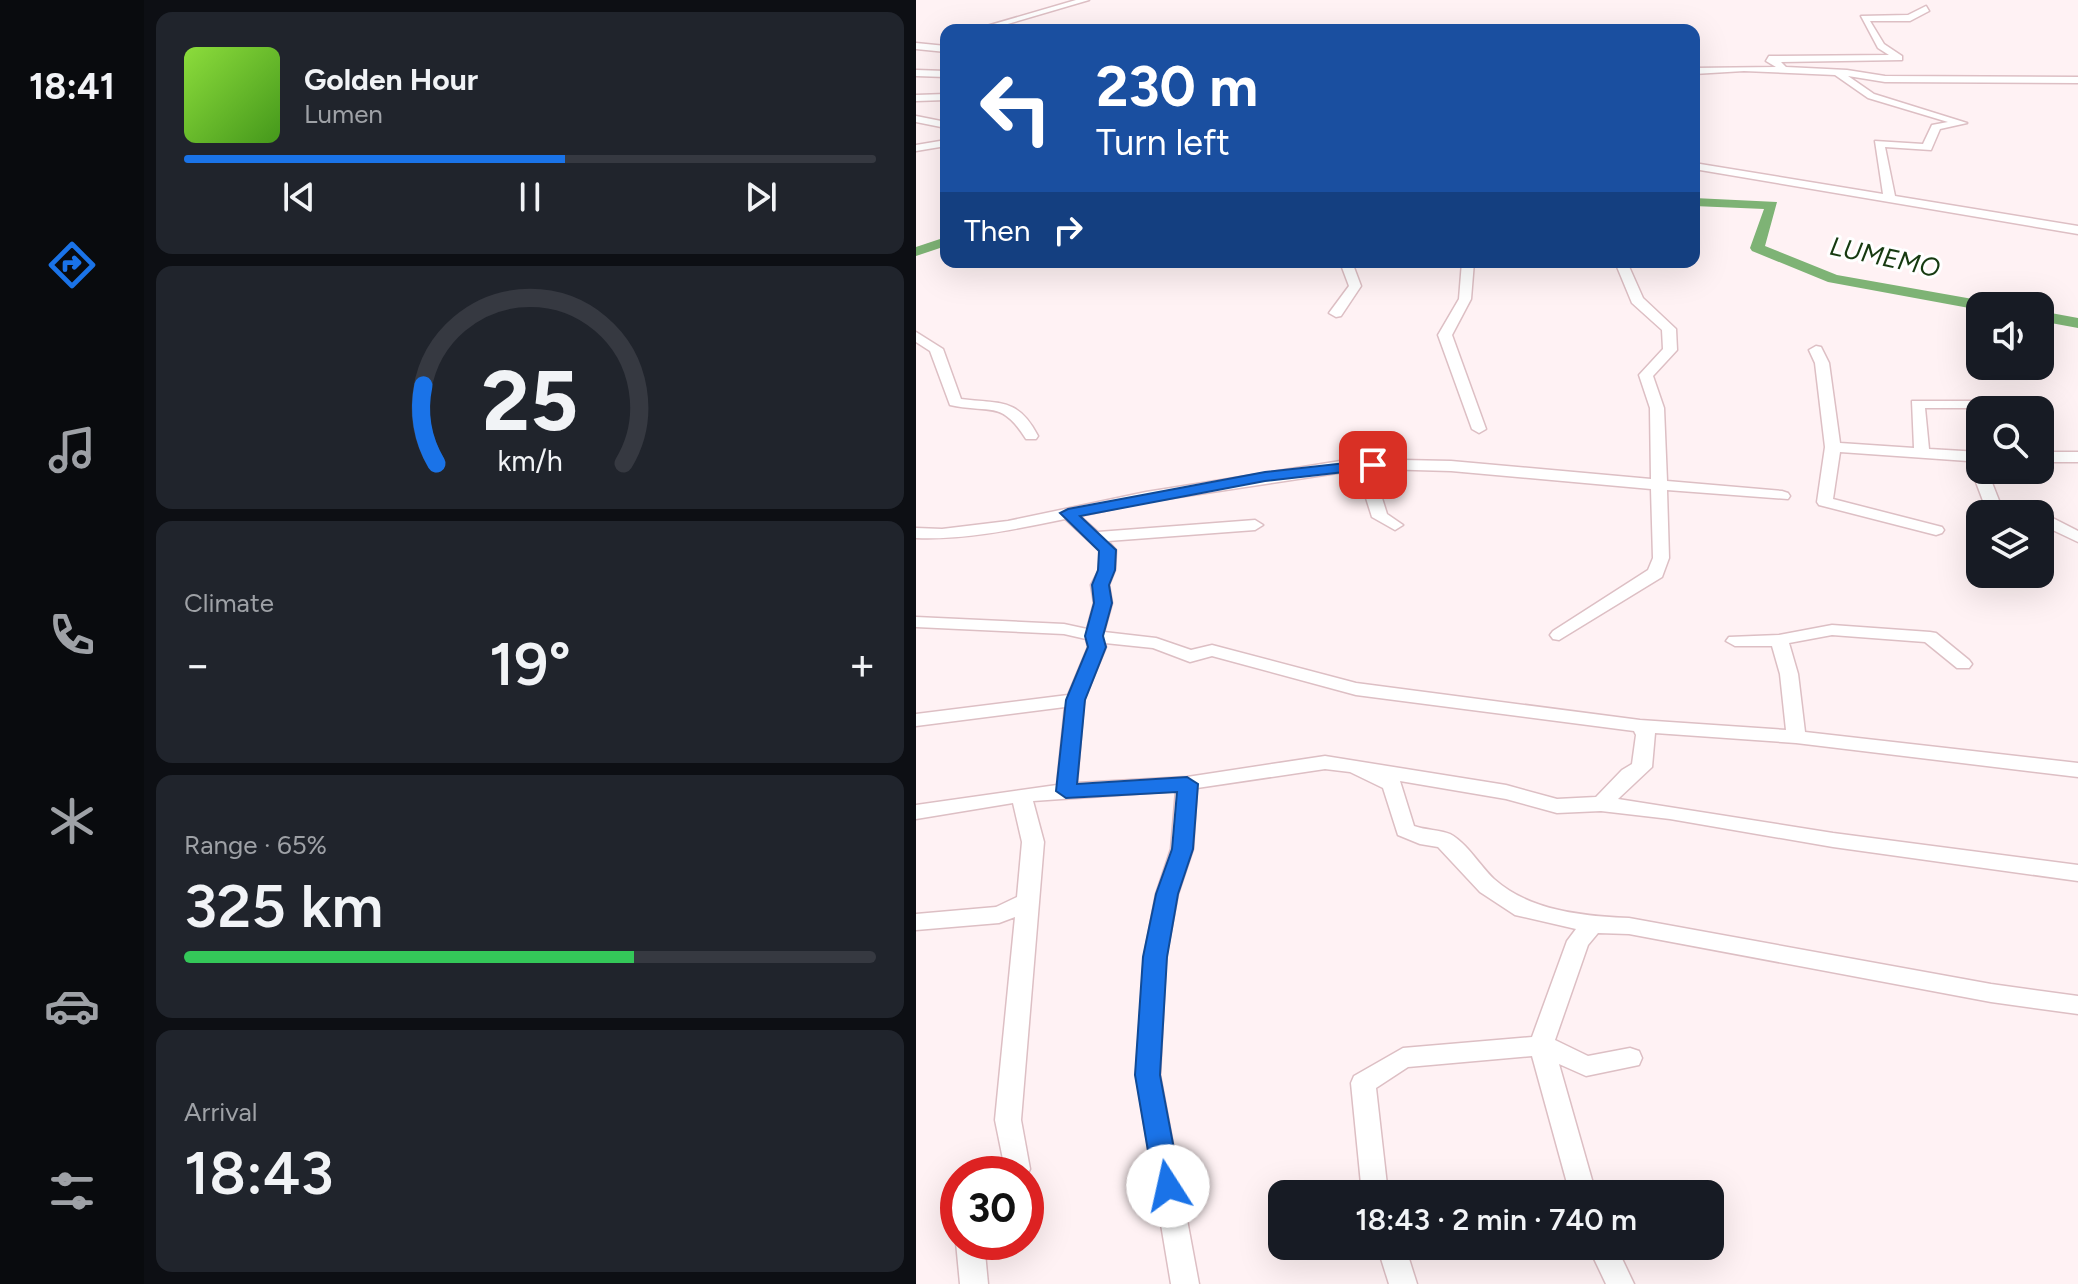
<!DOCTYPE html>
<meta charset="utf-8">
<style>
:root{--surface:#171b24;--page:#20242c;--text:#f1f3f6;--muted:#9ea1a6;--line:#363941;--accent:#1a73e8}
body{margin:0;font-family:Figtree,sans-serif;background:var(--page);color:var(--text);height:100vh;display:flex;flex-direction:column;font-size:30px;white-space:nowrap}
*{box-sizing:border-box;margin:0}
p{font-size:26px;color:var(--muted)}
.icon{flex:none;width:44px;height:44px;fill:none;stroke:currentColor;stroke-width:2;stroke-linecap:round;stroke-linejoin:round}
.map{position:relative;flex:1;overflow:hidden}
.side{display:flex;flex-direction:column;gap:12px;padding:12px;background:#0d0f14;width:772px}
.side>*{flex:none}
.guide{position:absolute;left:24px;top:24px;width:760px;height:244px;border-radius:16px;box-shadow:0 8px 32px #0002;background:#1a4fa0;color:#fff;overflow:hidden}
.fabs{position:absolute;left:1050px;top:292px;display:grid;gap:16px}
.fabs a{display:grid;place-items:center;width:88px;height:88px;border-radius:16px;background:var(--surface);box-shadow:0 8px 32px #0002;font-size:40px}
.speed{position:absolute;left:24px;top:1156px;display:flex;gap:16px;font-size:40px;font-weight:700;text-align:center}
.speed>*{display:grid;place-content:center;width:104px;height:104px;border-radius:50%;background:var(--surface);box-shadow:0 8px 32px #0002;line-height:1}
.speed .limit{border:12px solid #d22;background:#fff;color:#111}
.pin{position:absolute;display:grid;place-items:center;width:68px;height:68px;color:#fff;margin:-34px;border-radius:16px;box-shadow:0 4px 12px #0006}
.me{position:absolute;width:88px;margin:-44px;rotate:350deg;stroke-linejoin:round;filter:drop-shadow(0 0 6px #0008)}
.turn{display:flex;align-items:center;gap:28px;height:168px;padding:0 24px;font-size:36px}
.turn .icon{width:104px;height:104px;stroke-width:2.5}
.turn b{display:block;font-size:56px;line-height:68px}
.then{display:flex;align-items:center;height:76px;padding:0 24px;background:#0003;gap:16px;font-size:30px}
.big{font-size:60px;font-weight:600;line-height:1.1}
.side .widget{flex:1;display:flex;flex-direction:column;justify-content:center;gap:12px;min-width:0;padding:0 28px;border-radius:16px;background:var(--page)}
.side .dial{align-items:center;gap:0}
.dial svg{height:208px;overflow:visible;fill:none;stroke:var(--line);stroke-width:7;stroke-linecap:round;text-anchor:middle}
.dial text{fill:var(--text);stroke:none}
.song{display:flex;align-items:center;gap:24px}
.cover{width:96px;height:96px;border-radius:12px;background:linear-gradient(135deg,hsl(90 70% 55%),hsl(100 70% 35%))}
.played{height:8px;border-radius:4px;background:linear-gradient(90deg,var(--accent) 55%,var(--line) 55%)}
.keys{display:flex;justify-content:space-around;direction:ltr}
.heat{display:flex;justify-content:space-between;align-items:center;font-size:44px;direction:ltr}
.charge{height:12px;border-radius:6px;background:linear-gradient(90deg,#34c759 65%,var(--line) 0)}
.trip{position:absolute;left:352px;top:1180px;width:456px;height:80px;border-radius:16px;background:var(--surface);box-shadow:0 8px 32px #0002;font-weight:600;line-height:80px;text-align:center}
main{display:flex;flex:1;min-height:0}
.tabs{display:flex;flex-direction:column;width:144px;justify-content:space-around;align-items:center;background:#090b0e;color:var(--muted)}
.tabs .icon{width:56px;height:56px}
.tabs .selected{color:var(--accent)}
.tabs b{font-size:36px;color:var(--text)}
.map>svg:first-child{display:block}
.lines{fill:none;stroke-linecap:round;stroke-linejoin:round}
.river{fill:#7eb375;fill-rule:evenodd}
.minor-casing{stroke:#ddbfc4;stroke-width:3}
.minor{fill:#fff;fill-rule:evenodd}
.route{fill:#1a73e8;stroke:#114b97;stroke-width:2}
.labels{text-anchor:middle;stroke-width:6;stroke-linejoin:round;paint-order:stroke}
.far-water-label{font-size:26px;font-style:italic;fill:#163a10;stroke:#fff}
</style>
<main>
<nav class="tabs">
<b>18:41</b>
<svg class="icon selected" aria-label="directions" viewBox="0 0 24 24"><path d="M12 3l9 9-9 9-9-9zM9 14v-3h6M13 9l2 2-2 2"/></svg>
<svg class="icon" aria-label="music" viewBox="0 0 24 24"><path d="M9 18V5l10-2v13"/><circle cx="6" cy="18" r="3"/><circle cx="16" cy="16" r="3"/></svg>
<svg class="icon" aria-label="phone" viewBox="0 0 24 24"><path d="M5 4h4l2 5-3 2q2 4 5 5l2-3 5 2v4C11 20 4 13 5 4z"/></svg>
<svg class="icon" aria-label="climate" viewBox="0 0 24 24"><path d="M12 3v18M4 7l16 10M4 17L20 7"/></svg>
<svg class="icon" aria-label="car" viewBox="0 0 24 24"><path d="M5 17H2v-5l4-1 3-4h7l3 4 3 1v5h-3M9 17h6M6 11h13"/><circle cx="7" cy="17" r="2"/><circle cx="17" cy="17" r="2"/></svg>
<svg class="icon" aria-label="filters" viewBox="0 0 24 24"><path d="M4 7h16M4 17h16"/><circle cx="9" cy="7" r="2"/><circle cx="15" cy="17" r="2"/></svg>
</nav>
<section class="side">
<div class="widget">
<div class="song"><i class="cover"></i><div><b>Golden Hour</b><p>Lumen</p></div></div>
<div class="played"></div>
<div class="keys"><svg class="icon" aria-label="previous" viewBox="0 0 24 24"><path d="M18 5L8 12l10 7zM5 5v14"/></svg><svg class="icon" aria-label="pause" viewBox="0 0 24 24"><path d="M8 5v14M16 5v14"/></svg><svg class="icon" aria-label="next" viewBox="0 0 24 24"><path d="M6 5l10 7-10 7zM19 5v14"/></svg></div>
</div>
<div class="widget dial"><svg viewBox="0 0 100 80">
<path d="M14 69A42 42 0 1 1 86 69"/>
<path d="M14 69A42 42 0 0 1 9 39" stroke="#1a73e8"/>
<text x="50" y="56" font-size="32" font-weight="700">25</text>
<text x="50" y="72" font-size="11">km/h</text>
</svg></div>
<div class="widget"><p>Climate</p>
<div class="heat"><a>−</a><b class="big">19°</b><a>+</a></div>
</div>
<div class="widget"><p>Range · 65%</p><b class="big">325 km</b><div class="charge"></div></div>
<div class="widget"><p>Arrival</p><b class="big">18:43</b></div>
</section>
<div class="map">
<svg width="1162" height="1284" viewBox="0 0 1162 1284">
<rect width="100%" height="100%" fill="#fff2f4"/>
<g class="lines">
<g class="river">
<path d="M778,198L861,202L849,246L921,275L1068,301L1076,306H1064V310L912,282L836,251L834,248L848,209L778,206Z"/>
<path d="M30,237V246L0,256V247Z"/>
<path d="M1124,311L1162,318V328L1124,321Z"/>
</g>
<defs>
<g id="minor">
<path d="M160,0H173L71,30H57Z"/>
<path d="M1010,6L1013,11L994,21H954L968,44L986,56V60L865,62L870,67L931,70L969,76L1162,77V83L969,82L932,76L958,94L1051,123L1024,129L1015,150L969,147L979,196L1162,226V234L778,169V163L967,194L959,141L1007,144L1016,125L1032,122L952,98L919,75L828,71L778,74V68L860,67L850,61L853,56L973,55L962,48L945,16L992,15Z"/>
<path d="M0,43L30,46V52L0,49Z"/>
<path d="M0,70L30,71V77L0,76Z"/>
<path d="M30,94V100L0,101V95Z"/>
<path d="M0,116L30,122V128L0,122Z"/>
<path d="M30,140V146L0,151V145Z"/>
<path d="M424,262H436L445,286L425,316L420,317L413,313L433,286Z"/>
<path d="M546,262H558L555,299L536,335L570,429L563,433L556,429L522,335L543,299Z"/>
<path d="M699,262H711L727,298L760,329L761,350L737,376L748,408L751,481L866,491L872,493L874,496L872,499L751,490L753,558L746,577L643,640L637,639L634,635L637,631L732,570L737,558L735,489L535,471L463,469L460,479L471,514L487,525L479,530L456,517L444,479L448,469L230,502L164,516L182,532L339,520L347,525L339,530L192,541L200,550L199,570L193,585L196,603L188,632L240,638L275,650L296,645L440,683L724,720L870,730L864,674L856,646H819L810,641L813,637L863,635L916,625L1014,632L1020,633L1053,660L1056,664L1053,668H1041L1009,642L916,635L873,643L882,674L889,732L1162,763V777L880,743L739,733L736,767L702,799L917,833L1162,865V881L917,847L754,819L685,811L641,813L590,799L484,781L498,826C509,830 525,830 534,834C551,843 564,866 578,879C614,911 667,916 713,918L1075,984L1162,996V1014L1075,1002L713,934L682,933L672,945L639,1040L672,1056L714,1048L723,1051L726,1058L723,1065L670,1076L643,1064L680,1194H654L616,1056L492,1067L460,1088L472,1194H446L435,1083L438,1076L487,1048L616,1037L651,941L660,929L599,915L564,892L522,847L504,844L482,835L467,788L434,772L409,769L281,788L277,849L262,894L250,957L244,1075L283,1284H255L220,1075L228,957L240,894L255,849L260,791L117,801L128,842L105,1120L114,1169L110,1177V1174H90L79,1120L99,917L83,923L0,930V914L80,907L101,897L106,842L97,803L0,819V805L141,785L149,707L0,726V714L152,695L172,647L170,639L148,634L0,627V617L148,624L171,629L178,603L175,585L183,570L184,551L149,519C100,529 50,540 0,538V528L26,529L92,521L230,492L437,459L535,461L735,479L734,408L723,375L747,349L746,330L716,303ZM189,643L237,648L274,662L296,656L440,695L718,731L720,735L716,764L706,770L680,797L641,799L590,785L409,756L271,777L161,783L168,700L190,647Z"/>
<path d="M0,332L27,349L45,399C83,404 102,397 122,436L120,439H110C85,399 74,414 34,405L14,351L0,342Z"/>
<path d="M900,346L905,347L913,363L924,443L998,448L996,401H1083V407L1078,408H1009L1013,449L1064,452V470H1071L1084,503L1123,511L1162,531V542L1124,524V514H1072L1052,461L924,452L917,499L1026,527L1028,530L1026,533L1020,535L903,505L901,502L909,447L899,363L893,350Z"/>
<rect x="1124" y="452" width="38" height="10"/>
<path d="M1089,574H1105L1107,580L1104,584H1092Z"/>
<path d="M42,1239V1242H68L72,1284H44L40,1242Z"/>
<path d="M461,1246H489L501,1284H473Z"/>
<path d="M672,1246H700L718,1284H690Z"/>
</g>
</defs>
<use href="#minor" class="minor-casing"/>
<use href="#minor" class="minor"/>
</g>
<path class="route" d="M457,460L465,465L463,468L349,481L164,516L200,550L199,570L193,585L196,603L187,636L190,647L169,700L161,784L271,777L282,784L277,849L262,894L251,957L244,1075L265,1186L261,1195L252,1198L242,1195L238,1186L219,1075L227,957L240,894L256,849L261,792L150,798L140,791L150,700L172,647L169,636L178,603L176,585L182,570L183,551L144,513L152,509L349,472Z"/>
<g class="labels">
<g class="far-water-label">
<text transform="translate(969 257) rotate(12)" y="9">LUMEMO</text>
</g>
</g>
</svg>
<div class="fabs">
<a><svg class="icon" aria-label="sound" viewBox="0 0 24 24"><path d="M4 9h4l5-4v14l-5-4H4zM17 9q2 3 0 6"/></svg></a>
<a><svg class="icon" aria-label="search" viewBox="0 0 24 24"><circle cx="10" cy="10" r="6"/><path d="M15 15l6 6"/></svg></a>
<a><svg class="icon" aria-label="layers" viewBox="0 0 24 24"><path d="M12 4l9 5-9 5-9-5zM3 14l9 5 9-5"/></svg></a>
</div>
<div class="speed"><div class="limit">30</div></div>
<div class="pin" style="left:457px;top:465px;background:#d93025"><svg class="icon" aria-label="arrive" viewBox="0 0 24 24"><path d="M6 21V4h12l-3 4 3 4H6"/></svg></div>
<svg class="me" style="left:252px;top:1186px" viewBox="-20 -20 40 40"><circle r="19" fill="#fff"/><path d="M0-13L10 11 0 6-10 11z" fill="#1a73e8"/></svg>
<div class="trip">18:43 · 2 min · 740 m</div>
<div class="guide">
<div class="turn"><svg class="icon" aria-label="left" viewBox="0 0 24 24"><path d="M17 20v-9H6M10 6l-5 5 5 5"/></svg><div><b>230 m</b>Turn left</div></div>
<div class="then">Then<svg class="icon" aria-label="right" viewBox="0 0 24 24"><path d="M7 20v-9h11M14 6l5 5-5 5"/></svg></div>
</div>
</div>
</main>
